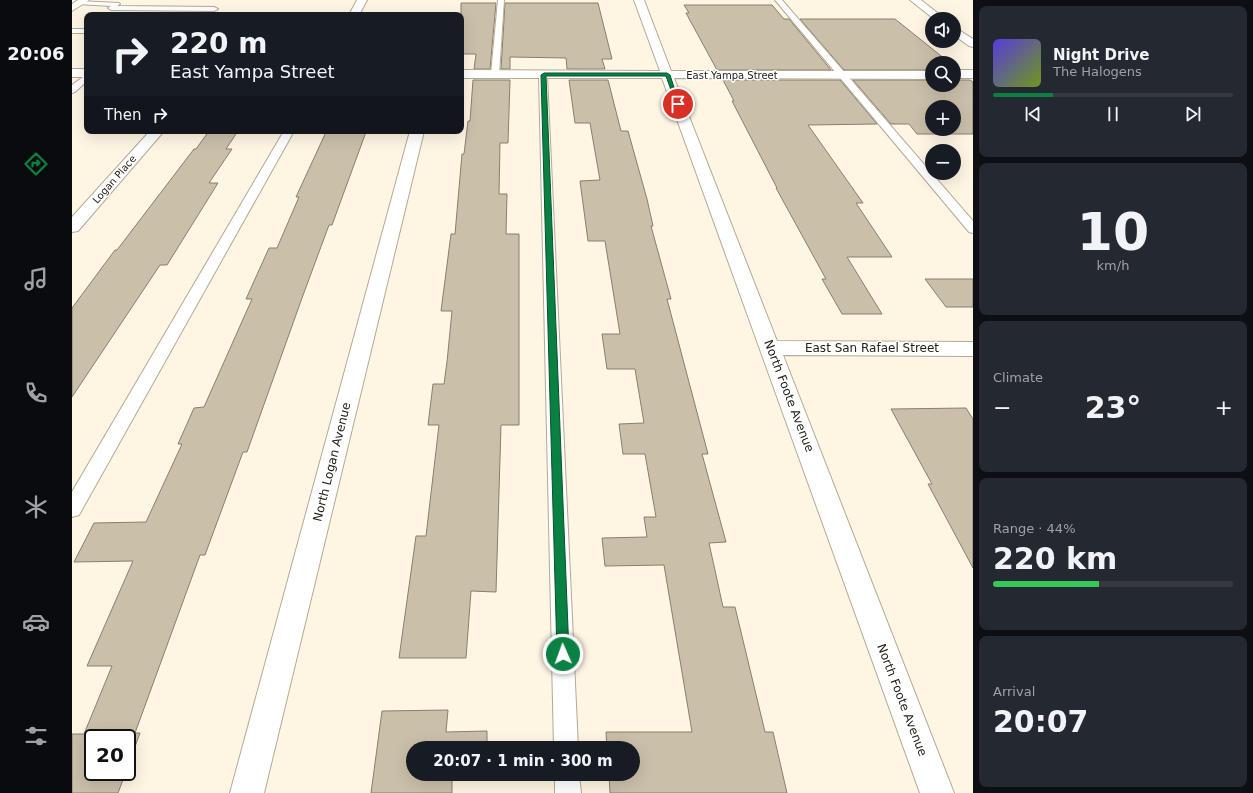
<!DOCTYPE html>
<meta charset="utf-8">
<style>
:root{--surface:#171b24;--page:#242831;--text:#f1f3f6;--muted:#9ea1a6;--line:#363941;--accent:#0b8043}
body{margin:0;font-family:"DejaVu Sans",sans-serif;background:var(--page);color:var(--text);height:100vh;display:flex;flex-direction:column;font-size:15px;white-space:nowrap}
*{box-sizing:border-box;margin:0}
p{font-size:13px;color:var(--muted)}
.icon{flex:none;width:22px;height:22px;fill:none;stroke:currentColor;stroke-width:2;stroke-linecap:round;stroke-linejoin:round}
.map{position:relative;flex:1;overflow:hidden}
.details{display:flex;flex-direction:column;gap:6px;padding:6px;background:#0d0f14;width:280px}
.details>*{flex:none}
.banner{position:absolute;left:12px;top:12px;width:380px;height:122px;border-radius:8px;box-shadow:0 4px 16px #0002;background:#171b24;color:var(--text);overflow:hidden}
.tools{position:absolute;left:853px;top:12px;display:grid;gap:8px}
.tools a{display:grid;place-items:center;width:36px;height:36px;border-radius:50%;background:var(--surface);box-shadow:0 4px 16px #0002;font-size:20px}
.speed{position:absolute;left:12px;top:729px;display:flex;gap:8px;font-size:20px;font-weight:700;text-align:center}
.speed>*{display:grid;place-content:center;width:52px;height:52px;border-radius:50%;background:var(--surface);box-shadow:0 4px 16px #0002;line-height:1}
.speed .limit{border:2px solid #111;border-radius:6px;background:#fff;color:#111}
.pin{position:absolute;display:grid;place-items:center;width:34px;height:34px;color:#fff;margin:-17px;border:2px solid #fff;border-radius:50%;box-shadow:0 1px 4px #0007}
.me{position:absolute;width:44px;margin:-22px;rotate:358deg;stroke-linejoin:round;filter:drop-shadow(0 0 3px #0008)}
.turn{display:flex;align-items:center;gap:14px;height:84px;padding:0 20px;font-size:18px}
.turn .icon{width:52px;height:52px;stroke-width:2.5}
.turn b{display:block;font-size:28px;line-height:34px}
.then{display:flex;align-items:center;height:38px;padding:0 20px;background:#0003;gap:8px;font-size:15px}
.big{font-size:30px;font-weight:700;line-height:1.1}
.details .widget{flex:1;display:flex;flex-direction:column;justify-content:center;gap:6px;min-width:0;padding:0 14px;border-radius:8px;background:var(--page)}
.details .dial{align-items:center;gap:0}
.dial b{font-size:52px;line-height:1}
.song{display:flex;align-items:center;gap:12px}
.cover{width:48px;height:48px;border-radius:6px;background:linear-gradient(135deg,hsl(250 70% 55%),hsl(80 70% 35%))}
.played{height:4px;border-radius:2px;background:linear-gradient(90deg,var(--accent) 25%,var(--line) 25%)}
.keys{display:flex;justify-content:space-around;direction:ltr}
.heat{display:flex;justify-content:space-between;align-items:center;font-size:22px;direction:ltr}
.charge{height:6px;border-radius:3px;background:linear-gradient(90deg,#34c759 44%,var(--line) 0)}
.trip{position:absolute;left:334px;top:741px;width:234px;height:40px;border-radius:20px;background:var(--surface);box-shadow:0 4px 16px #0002;font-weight:700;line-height:40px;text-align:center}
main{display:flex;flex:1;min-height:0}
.menu{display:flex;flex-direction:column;width:72px;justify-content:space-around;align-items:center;background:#090b0e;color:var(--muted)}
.menu .icon{width:28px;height:28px}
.menu .active{color:var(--accent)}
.menu b{font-size:18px;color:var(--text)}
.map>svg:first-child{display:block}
.building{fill:#cabfa9;stroke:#897f6b;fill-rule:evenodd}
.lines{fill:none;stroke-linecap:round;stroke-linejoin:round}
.service-casing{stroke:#b4a994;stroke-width:2}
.minor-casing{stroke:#b4a994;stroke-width:2}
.service{fill:#fff;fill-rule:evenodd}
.minor{fill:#fff;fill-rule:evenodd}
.route{fill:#0b8043;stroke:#07532c}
.labels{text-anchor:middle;stroke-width:3;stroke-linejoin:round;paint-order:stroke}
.far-street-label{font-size:10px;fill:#252119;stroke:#fff}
.street-label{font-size:12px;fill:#252119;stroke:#fff}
</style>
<main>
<nav class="menu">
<b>20:06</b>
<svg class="icon active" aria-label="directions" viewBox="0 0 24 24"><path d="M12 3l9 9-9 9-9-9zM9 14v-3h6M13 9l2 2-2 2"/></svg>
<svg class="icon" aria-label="music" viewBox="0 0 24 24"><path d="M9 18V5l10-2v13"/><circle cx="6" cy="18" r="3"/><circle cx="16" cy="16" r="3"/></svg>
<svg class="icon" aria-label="phone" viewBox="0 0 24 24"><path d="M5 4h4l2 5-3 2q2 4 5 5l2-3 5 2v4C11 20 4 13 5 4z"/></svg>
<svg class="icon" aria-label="climate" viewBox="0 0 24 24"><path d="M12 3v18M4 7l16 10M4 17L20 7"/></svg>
<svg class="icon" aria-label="car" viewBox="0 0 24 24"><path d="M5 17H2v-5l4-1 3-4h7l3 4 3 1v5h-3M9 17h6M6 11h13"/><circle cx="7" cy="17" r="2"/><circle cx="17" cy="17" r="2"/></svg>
<svg class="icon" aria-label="filters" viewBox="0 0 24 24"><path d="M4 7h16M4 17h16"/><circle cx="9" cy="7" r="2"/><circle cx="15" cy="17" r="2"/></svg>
</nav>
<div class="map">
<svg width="901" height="793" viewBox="0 0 901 793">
<rect width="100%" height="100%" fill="#fef5e3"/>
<g class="building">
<path d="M389,3H424L418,69H402L404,54H389Z"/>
<path d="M433,3H526L540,59H530L533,69H495L494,58L438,57V69H429Z"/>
<path d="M612,5H700L712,19H717L759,70H645L614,13H617Z"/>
<path d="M728,19H823L878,63H860V70H772Z"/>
<path d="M401,80H438L436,143H428L427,194H435L434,234H447V425H429L424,592L399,591L394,658H327L344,536H354L367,425H356L361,384H372L375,362L380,311H369L379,234H383L390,154H392L396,121H398Z"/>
<path d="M497,80H536L549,131H556L575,199L581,226H579L599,299H595L636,454H630L654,542L637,543L651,607H663L693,732H701L715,793H538L537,774H561V748H535L534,732H620L592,565L533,566L530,538L575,537L572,517H584L573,454H551L547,424L572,423L563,369H535L530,334H548L533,241H516L508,181L528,180L518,123H503Z"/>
<path d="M651,80H768L805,124L736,125L791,203H784L820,257H775L810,314H770L750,279H754L704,188H705L660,101H662Z"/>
<path d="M781,80H860V85H882V80H898L901,82V134H845L837,124H819ZM860,107H882V129H860Z"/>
<path d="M137,131H166L154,149H160L137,183H146L95,265H88L0,397V308L43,250H45L122,149H124Z"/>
<path d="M254,132H294L260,225H257L230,298L175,452H171L133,555H128L63,733H68L55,768V738H21V772H54L46,793H0V734H12L40,666H15L61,561L2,562L22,523L74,522L110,444H106L122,408L132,407L180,299H174L197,248H205L227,197H224Z"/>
<path d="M853,279H901V307H874Z"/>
<path d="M894,408L901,419V568L856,484H860L819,409Z"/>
<path d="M376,710L374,732L415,731V748H341V774H414V778L380,779V793H299L310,711Z"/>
</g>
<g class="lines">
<defs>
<g id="service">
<path d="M426,0H432L427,74L423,77L419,74Z"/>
<path d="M703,0H710L901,221V233L897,232Z"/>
<path d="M7,1L47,3L48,4L45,6L142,7L146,9L142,11L39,10L36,8L39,6L5,4V2Z"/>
<rect x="0" y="29" width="15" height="4"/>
<path d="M471,72L475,75L506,748H482L467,75Z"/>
<path d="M15,74V81L3,92L0,93V85Z"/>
<path d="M212,131H222L7,515L0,517V492Z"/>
<path d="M483,774H507L509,793H483Z"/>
</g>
<g id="minor">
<path d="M6,0H17L0,11V4Z"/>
<path d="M285,0H295L287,15H277Z"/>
<path d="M562,0H572L599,71H860V79L602,78L705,341L901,342V356L711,355L882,793H848L590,78H389V70L588,71Z"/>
<path d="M838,0H849L873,19H862Z"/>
<path d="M882,27L901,39V47L897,46L882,35Z"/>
<rect x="0" y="69" width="15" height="8"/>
<rect x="882" y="70" width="19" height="8"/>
<path d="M78,131H92L6,231L0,232V217Z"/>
<path d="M338,131H352L192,793H158Z"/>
</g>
</defs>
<use href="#service" class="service-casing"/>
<use href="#minor" class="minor-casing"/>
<use href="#service" class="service"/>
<use href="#minor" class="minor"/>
</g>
<path class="route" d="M595,73L598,75L608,106L604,104L594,76H474L497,654L496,658L491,660L487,658L485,654L469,75L472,73Z"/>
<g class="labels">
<g class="far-street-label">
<text x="660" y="79">East Yampa Street</text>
<text transform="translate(42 179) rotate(-49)" y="4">Logan Place</text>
</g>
<g class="street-label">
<text x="800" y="352">East San Rafael Street</text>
<text transform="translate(717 396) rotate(69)" y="4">North Foote Avenue</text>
<text transform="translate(260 462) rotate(-76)" y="4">North Logan Avenue</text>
<text transform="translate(830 700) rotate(69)" y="4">North Foote Avenue</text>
</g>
</g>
</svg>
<div class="tools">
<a><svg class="icon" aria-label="sound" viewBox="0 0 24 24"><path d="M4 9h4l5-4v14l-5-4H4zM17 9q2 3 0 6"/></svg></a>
<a><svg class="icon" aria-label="search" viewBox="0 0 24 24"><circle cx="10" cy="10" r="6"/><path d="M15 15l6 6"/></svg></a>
<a>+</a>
<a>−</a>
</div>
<div class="speed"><div class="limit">20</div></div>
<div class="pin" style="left:606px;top:104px;background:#d93025"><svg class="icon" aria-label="arrive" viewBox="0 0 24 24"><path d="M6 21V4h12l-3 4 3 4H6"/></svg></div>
<svg class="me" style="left:491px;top:654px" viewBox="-20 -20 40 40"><circle r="17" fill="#0b8043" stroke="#fff" stroke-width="3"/><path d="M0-11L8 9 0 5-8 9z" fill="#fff"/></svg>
<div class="trip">20:07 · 1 min · 300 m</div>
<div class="banner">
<div class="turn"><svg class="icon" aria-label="right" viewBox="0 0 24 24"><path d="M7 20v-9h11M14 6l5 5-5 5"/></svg><div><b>220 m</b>East Yampa Street</div></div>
<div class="then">Then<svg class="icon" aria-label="right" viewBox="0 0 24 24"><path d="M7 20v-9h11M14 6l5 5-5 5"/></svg></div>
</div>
</div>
<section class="details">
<div class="widget">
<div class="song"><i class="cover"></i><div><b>Night Drive</b><p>The Halogens</p></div></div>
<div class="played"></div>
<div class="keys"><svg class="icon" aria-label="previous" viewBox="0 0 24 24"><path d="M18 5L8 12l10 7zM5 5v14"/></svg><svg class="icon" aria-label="pause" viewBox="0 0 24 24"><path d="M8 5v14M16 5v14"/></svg><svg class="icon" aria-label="next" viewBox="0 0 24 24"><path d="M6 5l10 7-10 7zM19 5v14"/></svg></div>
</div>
<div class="widget dial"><b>10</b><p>km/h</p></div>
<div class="widget"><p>Climate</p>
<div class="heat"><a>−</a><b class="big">23°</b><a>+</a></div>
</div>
<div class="widget"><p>Range · 44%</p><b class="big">220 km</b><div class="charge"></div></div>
<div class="widget"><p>Arrival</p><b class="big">20:07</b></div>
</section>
</main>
